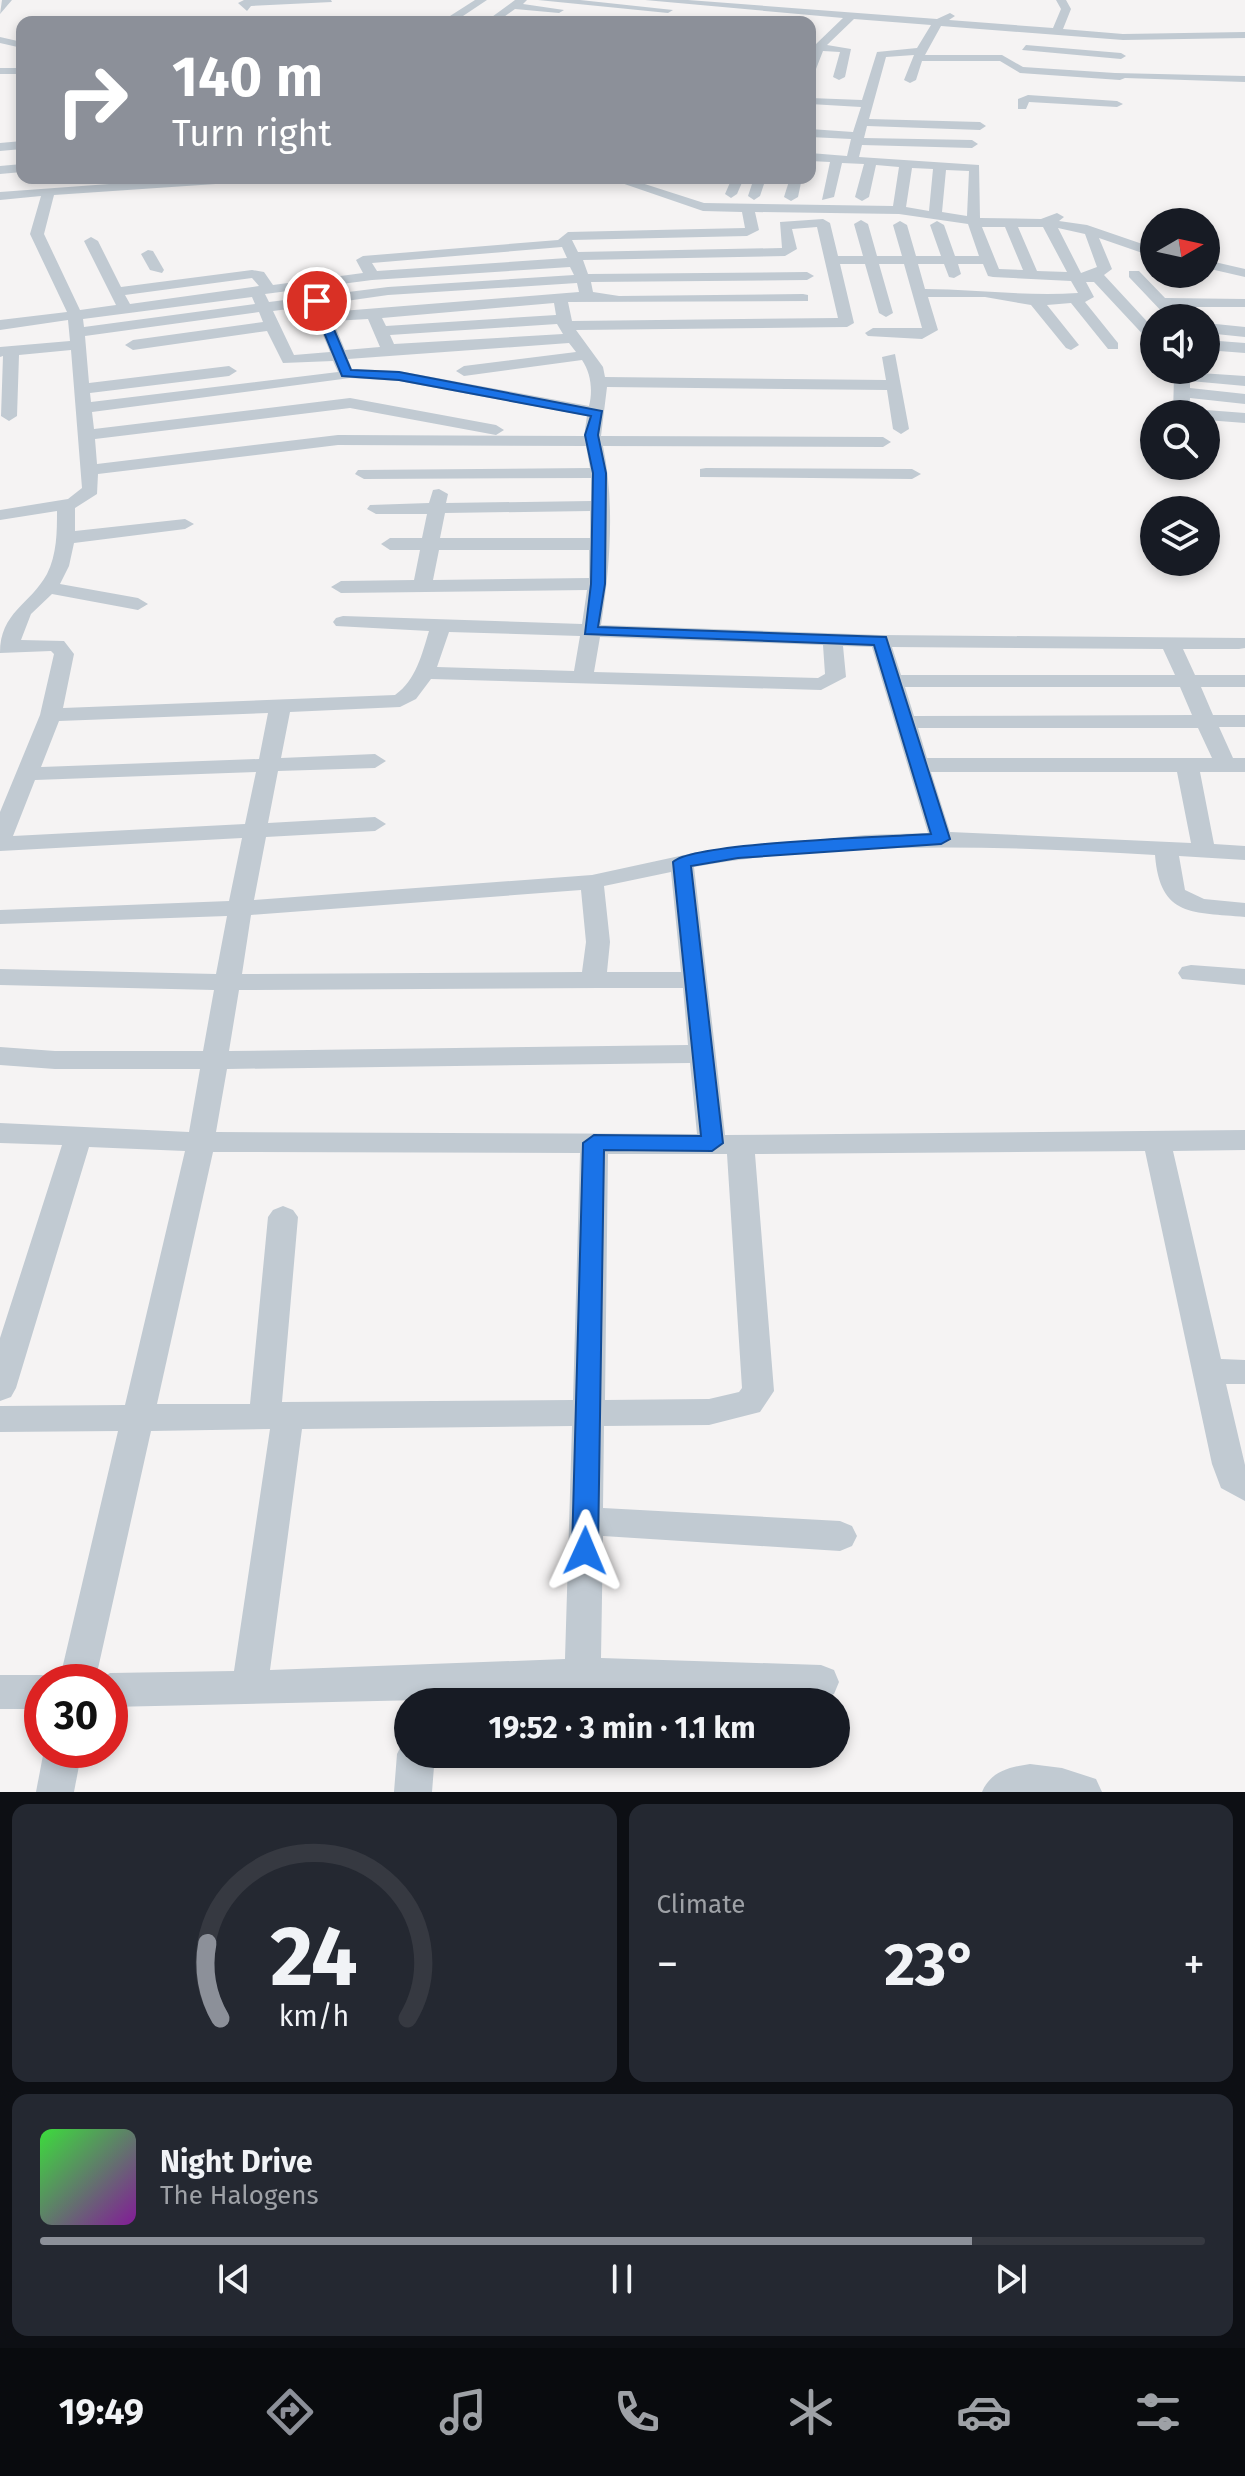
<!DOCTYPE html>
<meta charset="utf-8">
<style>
:root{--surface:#171b24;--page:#242831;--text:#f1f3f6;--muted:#9ea1a6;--line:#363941;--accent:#8c9099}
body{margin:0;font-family:"Fira Sans",sans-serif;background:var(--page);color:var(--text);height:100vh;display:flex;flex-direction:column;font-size:30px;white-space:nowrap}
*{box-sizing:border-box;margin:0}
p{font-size:26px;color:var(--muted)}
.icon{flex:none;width:44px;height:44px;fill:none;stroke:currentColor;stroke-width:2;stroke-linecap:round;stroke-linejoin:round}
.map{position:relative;height:1792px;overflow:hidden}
.panel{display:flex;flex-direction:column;gap:12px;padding:12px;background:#0d0f14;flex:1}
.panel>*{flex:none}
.hud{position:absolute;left:16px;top:16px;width:800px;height:168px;border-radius:16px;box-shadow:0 4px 12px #0003;background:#8c9099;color:#fff;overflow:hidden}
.needle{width:52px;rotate:81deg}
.controls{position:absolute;left:1140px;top:208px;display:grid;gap:16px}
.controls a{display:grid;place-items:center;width:80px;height:80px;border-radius:50%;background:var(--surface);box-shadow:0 4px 12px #0003;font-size:40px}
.speed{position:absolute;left:24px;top:1664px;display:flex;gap:16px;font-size:40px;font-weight:700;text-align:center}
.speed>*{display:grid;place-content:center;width:104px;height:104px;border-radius:50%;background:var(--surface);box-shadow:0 4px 12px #0003;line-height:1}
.speed .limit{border:12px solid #d22;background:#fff;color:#111}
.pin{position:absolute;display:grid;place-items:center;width:68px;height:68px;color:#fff;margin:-34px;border:4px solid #fff;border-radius:50%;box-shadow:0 2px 8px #0007}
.me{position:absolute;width:88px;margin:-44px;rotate:1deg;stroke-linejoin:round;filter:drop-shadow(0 0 6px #0008)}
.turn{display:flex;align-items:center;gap:28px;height:168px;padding:0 24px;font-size:36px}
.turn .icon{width:104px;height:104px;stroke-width:2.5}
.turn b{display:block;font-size:56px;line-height:68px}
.big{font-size:60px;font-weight:700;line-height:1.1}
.panel .tile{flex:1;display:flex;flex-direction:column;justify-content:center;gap:12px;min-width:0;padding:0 28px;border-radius:16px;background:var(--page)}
.panel .dial{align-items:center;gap:0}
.dial svg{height:208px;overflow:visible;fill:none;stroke:var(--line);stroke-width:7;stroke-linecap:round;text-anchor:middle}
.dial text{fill:var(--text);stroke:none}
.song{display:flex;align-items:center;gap:24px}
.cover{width:96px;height:96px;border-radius:12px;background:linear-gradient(135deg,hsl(120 70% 55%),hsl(290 70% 35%))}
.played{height:8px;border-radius:4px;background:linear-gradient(90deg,var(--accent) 80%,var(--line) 80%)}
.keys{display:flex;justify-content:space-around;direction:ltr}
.heat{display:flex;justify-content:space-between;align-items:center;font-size:44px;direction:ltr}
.panel .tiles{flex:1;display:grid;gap:12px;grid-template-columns:1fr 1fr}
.tile:last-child{grid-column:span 2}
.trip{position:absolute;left:394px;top:1688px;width:456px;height:80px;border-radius:40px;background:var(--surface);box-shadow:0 4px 12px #0003;font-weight:700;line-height:80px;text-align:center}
.tab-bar{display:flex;height:128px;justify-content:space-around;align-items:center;background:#090b0e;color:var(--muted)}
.tab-bar .icon{width:56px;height:56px}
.tab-bar .selected{color:var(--accent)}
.tab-bar b{font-size:36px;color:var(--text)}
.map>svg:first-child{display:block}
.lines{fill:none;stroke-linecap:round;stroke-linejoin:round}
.street{fill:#c1cad2;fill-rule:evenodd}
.route{fill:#1a73e8;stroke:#114b97;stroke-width:2}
</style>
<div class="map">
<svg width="1245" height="1792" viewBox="0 0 1245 1792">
<rect width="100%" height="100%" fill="#f5f3f3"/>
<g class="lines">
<g class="street">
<path d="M2,0H12L0,14Z"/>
<path d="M244,0H331L332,2L251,6L247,11L238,3Z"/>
<path d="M475,0H487L454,22H231L248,16H450Z"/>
<path d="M515,0H527L523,4L564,10L559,13L515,9L497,22H485Z"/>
<path d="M538,0H580L673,10L668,13Z"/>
<path d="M645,0H688L937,19L950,13L955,16L949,20L1053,28L1061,9L1056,0H1066L1071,9L1063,29L1123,34L1245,32V38L1123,40L941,26L925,55H1002L1023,67L1115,73L1245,76V82L1125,78L1120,80L1020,73L1000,61H922L916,80L910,83L904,80L914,55L886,57L869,119L980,122L986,126L980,130L867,126L864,138L972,140L978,144L972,148L862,145L859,157L979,165L980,218L1041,219L1057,213L1064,217L1059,221L1087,225L1154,248V257L1099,238L1112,269L1104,275L1154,329V343L1149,341L1094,282H1086L1094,297L1085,302L1118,343V349H1108L1071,303L1047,305L1079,345L1071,350L1066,348L1031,305L985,297H928L938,330L922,339L868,336L865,333L873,328H922L904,264H879L893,313L886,317L879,313L865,264H840L854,323L847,327L576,330L603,367L605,377L886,380L882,357L895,354L909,429L901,434L893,429L887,390L607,387L601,436L883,437L891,442L883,447L603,446C615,503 610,568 601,625L880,635L1245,638V648L1239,649H1183L1195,675H1245V687H1201L1213,715H1245V727H1219L1233,758H1245V772H1200L1214,844L1245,846V860L1179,856L1185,890L1204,899L1245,903V917C1193,912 1160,918 1155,855C1002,846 847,840 694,867L725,1135L1245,1130V1150L1173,1151L1221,1359L1245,1360V1384H1226L1245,1465V1501L1221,1488L1212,1464L1145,1151L755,1154L774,1391L760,1412L709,1425L604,1426L603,1508L840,1521L852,1526L857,1536L852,1546L840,1551L603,1536L601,1658L821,1665L834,1670L839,1682L834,1694L821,1699L583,1690L422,1700L110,1707V1682H95L110,1673L234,1671L270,1429L151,1431L95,1682H59L118,1431L0,1432V1406L125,1405L185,1151L89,1147L16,1388L11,1397L0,1401V1338L62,1145L0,1143V1123L189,1132L200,1069H55L0,1065V1047L55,1051H203L214,990L0,985V969L216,974L227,916L0,924V910L229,901L242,838L0,851V812L40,715L54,654L51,651L0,653C0,612 30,605 47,574C57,554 57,532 57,511L0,520V510L68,499L82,488L71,350L19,355L17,416L9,421L1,416L3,356L0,357V347L70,341L68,320L0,330V320L67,312L30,234L41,196L0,200V192L191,178H251L245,182L54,195L44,234L80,310L116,305L84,241L91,237L98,241L121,287L252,270L264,272L273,285L363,273L356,260L363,256L558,240L568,232L745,228L742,212L703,211L607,178H626L704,203L893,206L899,167L876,165L869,197L862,201L855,197L864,164L842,163L834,197L822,200L830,162L810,161V153L847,156L851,139L810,137V129L853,132L861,107L810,104V98L862,100L877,52L917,48L931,25L854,19L827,45L851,49L845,77L839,80L833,77L840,52L823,51L816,69L810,72V44H816L843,18ZM912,168L933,169L929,211L906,207ZM946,170L969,171L967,216L942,212ZM755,212L899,214L968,224L979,256H955L944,225L937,221L930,225L941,256H916L907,225L900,221L893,225L902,256H877L868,224L861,220L854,224L863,256H838L830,223L823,219L780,222L782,248L578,252L572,240L747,236L759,230ZM817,227L838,318L572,321L568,302L808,301V295L803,294L619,296L593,292L591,282L807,280L814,276L807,272L588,274L583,260L785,256L797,249L792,229ZM982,227H1005L1023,270L999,269ZM1018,227H1043L1067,272L1037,271ZM1058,228L1085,234L1097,267L1081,273ZM562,247L567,258L377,271L372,263ZM918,264H944L949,277L954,278L961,274L958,264H983L988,276L993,277L1071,281L1078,293C1027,297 977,289 925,289ZM570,267L574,275L388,287L269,302L265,294L372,280ZM252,278L259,286L130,304L125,295ZM577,283L579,292L329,312L325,304L388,295ZM252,297L255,304L84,327L83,319ZM554,303L556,315L386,326L382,318ZM311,306L330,352L294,355L273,311ZM259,312L263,322L133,340L125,345L133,350L267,331L283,363L333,361L338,372L91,402L90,393L229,376L237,371L229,366L89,383L85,336ZM368,319L380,347L345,350L333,321ZM557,324L563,334L394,344L390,335ZM569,343L576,352L464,366L456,371L464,376L582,360C591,373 593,391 589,406L399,371L352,369L348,359ZM350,378L399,381L587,416L584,436L338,435L97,464L95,439L350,408L496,435L504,430L496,425L350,398L94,429L92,412ZM338,445L586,446L590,468L358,470L355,474L364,479L591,478V501L446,503L448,494L439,489L433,490L429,503L370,505L367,509L376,514H427L422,538H390L381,544L390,550H420L414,580L341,581L331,587L341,593L587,590L582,624L343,616L336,618L333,622L336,626L429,631C422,654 416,680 395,695L63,708L74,654L64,641L21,640L31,614L52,594L138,610L148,604L138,598L60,584L69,566L74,543L185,529L194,524L185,519L75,531V508L97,494L98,474ZM590,511V538H440L445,513ZM439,550H589V578L433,580ZM449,632L580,636L574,671L437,667ZM600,637L823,645L825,674L818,678L594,672ZM843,646L872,647L928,833L865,835L698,852L592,875L254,900L266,837L375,831L386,824L375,817L268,823L278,771L375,768L386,761L375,754L281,758L290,712L400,707L416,699L431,679L821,690L846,677ZM892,647L1163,649L1175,675H901ZM905,687H1180L1192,715L914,716ZM268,713L259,759L41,767L59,721ZM918,728H1198L1212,758H927ZM256,772L245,824L13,836L35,780ZM931,772H1177L1191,843L950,832ZM671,872L681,972H607L610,942L604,886ZM581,890L586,942L582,972L242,974L251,915ZM599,988H683L688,1045L229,1051L239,990ZM690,1063L697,1134L216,1132L227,1069ZM213,1152L580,1153L573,1400L282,1402L298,1217L293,1210L283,1206L273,1210L268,1217L250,1404H157ZM608,1154H727L742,1388L739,1392L709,1399L605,1400ZM572,1426L565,1659L270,1670L302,1429Z"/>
<path d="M124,18L128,22H106Z"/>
<path d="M0,37L22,42V48L0,43Z"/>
<path d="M1026,45L1121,53L1126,56L1121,59L1022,50Z"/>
<rect x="0" y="68" width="22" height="6"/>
<path d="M1028,95L1117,101L1123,104L1117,107L1029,102L1026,109H1018V99Z"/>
<path d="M22,141V149L0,151V143Z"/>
<path d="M22,164V172L0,174V166Z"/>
<path d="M732,178H744L737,194L731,198L725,194Z"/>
<path d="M754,178H766L760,196L754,200L748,196Z"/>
<path d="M790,178H802L798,197L791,201L784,197Z"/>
<path d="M148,250L153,251L164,270L162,273L150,270L141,254Z"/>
<path d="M1206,260L1245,269V277L1206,268Z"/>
<path d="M1129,271H1139L1165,298L1245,299V307H1173L1178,313L1176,316H1166L1129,277Z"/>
<path d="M1206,323L1245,327V337L1206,333Z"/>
<path d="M1206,340L1245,343V353L1206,350Z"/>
<path d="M1185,372L1245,376V386L1190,381V388L1245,394V404L1190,398L1189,414H1173L1174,376Z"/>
<path d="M1206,410L1245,413V423L1206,420V414H1198Z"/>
<path d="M1206,421L1214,426L1216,440L1208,445Z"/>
<path d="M706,468L912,469L921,474L912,479L700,477V469Z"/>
<path d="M1191,965L1245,969V985L1182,979L1178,973L1182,967Z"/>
<path d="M0,1675H42L56,1682H42V1709H0Z"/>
<path d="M408,1739V1754H435L432,1792H394L397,1754L403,1742Z"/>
<path d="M44,1750H82L74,1792H36Z"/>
<path d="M1030,1764L1062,1768L1096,1779L1102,1792H982C990,1772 1009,1767 1030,1764Z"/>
</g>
</g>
<path class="route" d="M317,297L322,301L351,370L399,372L602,411L598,435L606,473L605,584L598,627L886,637L950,839L941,844L738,858L691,866L723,1143L712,1151L604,1150L598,1551L594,1559L585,1562L576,1559L572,1551L583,1143L594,1135L701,1136L673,862C693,842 891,837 931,834L874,645L585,634L591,584L593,473L585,435L591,416L399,380L342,376L311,301Z"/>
</svg>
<div class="controls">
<a><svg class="needle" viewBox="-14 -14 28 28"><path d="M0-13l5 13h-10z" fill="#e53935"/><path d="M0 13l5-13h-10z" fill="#9ea1a6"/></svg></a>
<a><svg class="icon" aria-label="sound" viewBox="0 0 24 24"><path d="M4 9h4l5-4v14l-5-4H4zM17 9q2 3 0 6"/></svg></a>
<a><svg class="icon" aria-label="search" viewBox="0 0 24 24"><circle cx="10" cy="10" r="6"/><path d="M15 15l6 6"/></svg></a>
<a><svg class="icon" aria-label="layers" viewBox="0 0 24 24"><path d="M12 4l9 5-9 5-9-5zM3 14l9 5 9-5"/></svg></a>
</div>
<div class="speed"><div class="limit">30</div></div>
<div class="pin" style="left:317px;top:301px;background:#d93025"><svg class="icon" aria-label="arrive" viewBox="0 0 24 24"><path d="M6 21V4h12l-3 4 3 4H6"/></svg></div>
<svg class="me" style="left:585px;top:1551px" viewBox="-20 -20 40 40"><path d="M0-17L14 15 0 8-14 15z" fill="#1a73e8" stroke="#fff" stroke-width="4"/></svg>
<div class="trip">19:52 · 3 min · 1.1 km</div>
<div class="hud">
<div class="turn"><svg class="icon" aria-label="right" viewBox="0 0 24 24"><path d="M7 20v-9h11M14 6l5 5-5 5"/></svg><div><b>140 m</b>Turn right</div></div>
</div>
</div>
<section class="panel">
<div class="tiles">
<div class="tile dial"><svg viewBox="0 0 100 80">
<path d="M14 69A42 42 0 1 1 86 69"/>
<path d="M14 69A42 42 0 0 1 9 40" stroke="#8c9099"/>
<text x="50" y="56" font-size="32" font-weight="700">24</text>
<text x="50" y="72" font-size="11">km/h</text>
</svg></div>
<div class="tile"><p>Climate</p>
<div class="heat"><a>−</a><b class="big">23°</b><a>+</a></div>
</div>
<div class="tile">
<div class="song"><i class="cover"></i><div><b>Night Drive</b><p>The Halogens</p></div></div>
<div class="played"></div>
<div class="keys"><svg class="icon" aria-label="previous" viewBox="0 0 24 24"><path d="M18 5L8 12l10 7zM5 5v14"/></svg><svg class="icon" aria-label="pause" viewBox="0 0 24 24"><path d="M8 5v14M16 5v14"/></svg><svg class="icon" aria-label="next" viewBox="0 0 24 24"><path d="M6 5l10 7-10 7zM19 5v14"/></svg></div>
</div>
</div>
</section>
<nav class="tab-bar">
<b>19:49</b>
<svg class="icon selected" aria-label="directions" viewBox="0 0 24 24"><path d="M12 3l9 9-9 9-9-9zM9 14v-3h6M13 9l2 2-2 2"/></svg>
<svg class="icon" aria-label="music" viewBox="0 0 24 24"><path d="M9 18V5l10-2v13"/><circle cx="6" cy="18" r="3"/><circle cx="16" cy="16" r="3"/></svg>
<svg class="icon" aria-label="phone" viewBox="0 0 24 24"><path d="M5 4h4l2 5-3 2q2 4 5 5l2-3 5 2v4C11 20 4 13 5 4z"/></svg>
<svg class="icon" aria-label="climate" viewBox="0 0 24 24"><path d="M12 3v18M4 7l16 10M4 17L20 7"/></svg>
<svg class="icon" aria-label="car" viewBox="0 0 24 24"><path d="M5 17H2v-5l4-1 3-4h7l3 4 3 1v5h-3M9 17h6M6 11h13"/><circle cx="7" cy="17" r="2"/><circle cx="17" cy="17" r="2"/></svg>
<svg class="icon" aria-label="filters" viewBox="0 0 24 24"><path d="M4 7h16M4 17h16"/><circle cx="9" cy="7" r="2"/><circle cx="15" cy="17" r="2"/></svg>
</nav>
